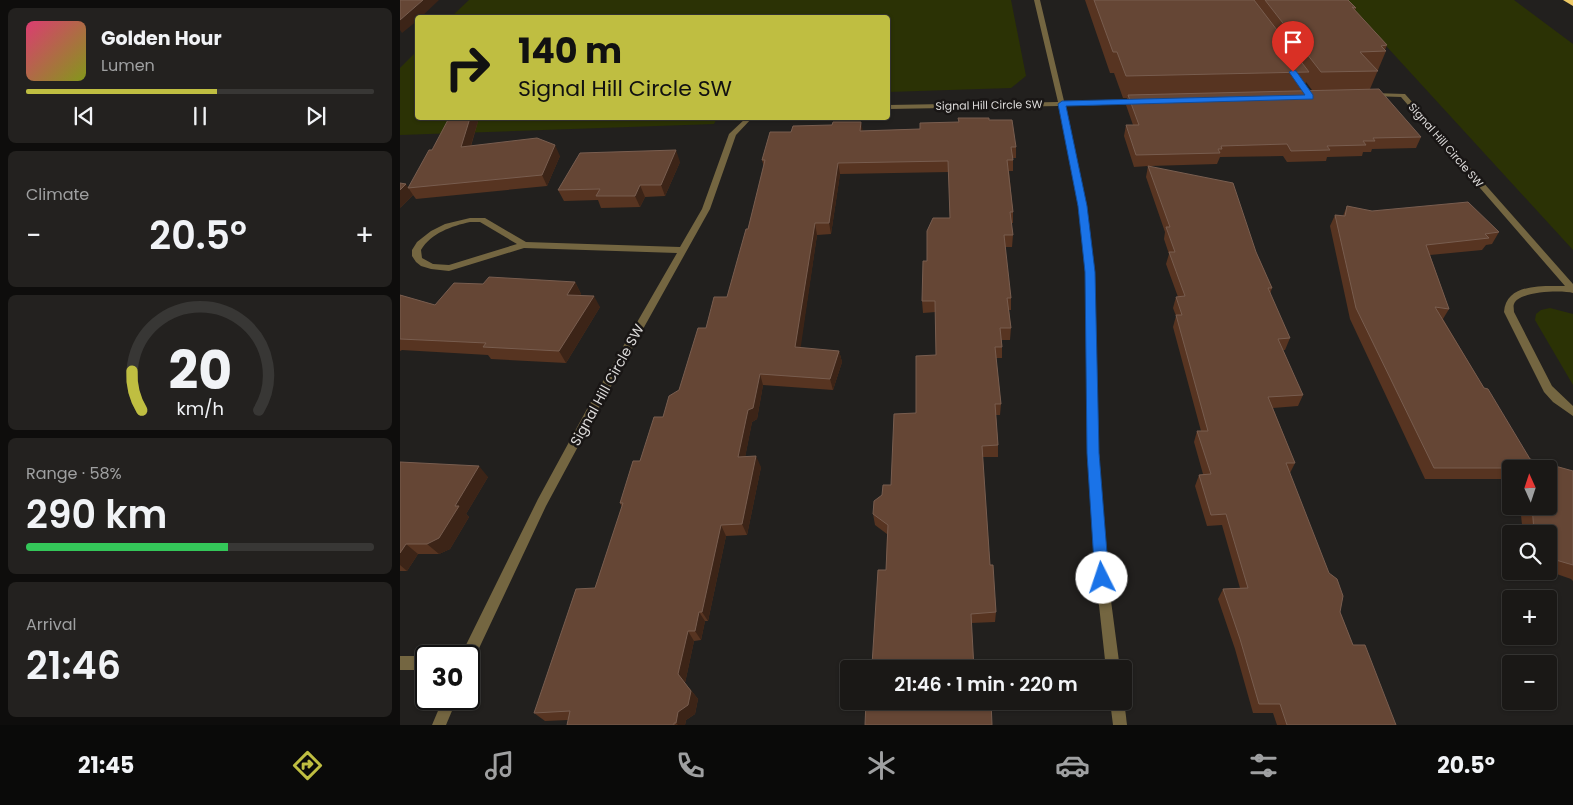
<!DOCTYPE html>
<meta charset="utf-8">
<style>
:root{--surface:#1a1816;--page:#23211f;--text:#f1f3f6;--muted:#9fa0a1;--line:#383735;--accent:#bfbe41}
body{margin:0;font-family:Poppins,sans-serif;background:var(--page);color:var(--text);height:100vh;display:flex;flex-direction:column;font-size:19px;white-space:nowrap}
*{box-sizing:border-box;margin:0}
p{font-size:16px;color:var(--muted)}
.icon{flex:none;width:28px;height:28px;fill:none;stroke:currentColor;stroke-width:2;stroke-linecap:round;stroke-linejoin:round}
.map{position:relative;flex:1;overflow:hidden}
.sheet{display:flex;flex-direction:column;gap:8px;padding:8px;background:#0e0d0c;width:400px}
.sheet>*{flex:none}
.top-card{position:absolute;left:15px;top:15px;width:475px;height:105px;border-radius:5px;box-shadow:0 1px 4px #0004,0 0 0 1px var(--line);background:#bfbe41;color:#111;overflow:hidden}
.needle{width:32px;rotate:357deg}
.buttons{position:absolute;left:1102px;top:460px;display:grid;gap:10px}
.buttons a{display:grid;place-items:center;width:55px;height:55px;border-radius:5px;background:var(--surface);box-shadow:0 1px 4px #0004,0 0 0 1px var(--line);font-size:25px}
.speed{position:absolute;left:15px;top:645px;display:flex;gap:10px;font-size:25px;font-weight:700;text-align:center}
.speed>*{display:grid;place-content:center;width:65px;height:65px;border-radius:50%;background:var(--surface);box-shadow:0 1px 4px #0004,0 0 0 1px var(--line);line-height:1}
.speed .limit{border:2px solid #111;border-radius:8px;background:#fff;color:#111}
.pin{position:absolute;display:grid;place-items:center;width:42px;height:42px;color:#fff;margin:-51px -21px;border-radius:50% 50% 50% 0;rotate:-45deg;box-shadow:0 0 5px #0007}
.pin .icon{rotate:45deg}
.me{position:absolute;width:55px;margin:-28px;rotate:356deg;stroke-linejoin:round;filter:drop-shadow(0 0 4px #0008)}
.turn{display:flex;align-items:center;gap:18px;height:105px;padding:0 20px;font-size:22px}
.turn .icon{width:65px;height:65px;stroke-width:2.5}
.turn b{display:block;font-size:35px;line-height:42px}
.big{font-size:38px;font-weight:600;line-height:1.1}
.sheet .widget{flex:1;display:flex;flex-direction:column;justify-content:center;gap:8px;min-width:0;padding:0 18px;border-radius:8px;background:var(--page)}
.sheet .dial{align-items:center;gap:0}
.dial svg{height:130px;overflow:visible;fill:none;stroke:var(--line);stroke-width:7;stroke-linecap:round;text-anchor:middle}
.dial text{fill:var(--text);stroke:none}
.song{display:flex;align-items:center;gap:15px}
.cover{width:60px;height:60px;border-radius:8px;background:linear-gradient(135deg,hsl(340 70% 55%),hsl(70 70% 35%))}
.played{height:5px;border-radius:2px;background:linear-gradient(90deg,var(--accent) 55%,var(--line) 55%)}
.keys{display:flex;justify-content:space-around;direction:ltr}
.heat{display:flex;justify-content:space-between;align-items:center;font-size:28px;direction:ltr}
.charge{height:8px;border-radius:4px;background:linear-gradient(90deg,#34c759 58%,var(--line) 0)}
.trip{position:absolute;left:440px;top:660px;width:292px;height:50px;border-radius:5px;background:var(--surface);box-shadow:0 1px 4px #0004,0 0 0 1px var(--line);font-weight:600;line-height:50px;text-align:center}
.dock{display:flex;height:80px;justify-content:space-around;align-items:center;background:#0a0a09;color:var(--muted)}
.dock .icon{width:35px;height:35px}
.dock .active{color:var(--accent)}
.dock b{font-size:22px;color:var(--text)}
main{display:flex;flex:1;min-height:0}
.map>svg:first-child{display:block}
.green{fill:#2b3205}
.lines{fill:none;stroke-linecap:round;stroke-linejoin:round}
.street{fill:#746641;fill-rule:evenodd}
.highway{fill:#edc965;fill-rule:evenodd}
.wall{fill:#573421;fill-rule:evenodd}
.shaded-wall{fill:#3c2417}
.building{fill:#654635;stroke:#785d4f}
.route{fill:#1a73e8;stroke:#114b97}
.labels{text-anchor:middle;stroke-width:5;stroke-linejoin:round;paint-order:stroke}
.far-street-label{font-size:11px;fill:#dddbda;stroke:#191615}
.street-label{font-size:14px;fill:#dddbda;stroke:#191615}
</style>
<main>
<section class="sheet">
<div class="widget">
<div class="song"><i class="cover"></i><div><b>Golden Hour</b><p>Lumen</p></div></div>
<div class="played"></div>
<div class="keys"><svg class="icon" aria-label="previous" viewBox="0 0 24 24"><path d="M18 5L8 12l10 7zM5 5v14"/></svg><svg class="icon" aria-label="pause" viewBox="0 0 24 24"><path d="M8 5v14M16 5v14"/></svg><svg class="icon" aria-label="next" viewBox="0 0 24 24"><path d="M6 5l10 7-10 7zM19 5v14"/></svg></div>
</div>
<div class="widget"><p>Climate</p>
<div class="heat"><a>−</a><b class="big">20.5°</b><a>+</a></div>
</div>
<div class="widget dial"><svg viewBox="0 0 100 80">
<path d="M14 69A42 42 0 1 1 86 69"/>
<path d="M14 69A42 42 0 0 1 8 45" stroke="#bfbe41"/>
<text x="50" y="56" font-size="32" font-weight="700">20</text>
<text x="50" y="72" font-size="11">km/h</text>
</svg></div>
<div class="widget"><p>Range · 58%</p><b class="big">290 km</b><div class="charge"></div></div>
<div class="widget"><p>Arrival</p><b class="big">21:46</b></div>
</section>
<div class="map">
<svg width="1173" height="725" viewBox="0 0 1173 725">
<rect width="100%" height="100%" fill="#22201e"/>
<g class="green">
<path d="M69,0H611L626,76L611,88L488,92V18L51,17Z"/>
<path d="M944,0H1114L1173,44V250Z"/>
<path d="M17,51L18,118H317L314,124L0,135V68Z"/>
<path d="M1150,308L1173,314V385L1135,320L1136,314L1141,310Z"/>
</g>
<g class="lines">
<g class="street">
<path d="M634,0H640L664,101L741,100L744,102L741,104L665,106L686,206L694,272L699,453L708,578L720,669H706L696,578L687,453L686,272L678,206L659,106L488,109V105L658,102Z"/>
<path d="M973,93L1005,94L1173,284V293C1162,290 1119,291 1114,304C1113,306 1114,309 1114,312L1152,386L1173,406V416L1153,402L1144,392L1104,312C1106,283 1143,286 1165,286L1001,97L971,96V94Z"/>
<path d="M346,118H352L336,135L310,209L195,415L146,506L73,661L69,663V656H61L63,651L138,499L187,409L277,253L124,248L49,271L31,269L21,266L16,262L12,256V250L17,242L31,231L45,224L70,218H85L126,242L280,247L302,209L329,134ZM70,222H80L117,244L49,265L33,264L22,258L21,250C31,233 52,226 70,222Z"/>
<rect x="0" y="656" width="26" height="14"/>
<path d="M43,699H57L46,725H32Z"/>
<path d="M724,700L727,725H713L710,701Z"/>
</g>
<path class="highway" d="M1163,0H1173V6Z"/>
</g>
<g class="wall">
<path d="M685,0H948L956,8L955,10L987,45L985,50L986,51L970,89L1021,137L1016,148L972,149L971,152H963L962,156L927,157L926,161L887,162L883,156L820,157L817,164L750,166L856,252L872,288L870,294L890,338L885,350H883L903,395L898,406L873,408L895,463L890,473L940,612L953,645L996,725H877L873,713H853L835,649L818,599L823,589L840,588L822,525L807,526L795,486L799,475L803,474L794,442L797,431H801L773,327L776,316L773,308L776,297H778L766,264L769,254L764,239L765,232L746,177L748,166L734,167L724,136L726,125H733L726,105L727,98H723L714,73H710ZM906,82L912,90L903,91Z"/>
<path d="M79,118L71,146L160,156L147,186L16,199L13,195L0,208L9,188Z"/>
<path d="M589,120L616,147V158H613V171H609L613,212V223H611L613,235L612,247H605L611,298V310H609L611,328L610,340H602V358H596L601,404L600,415H596L598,445V457H582L590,565L596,612L595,622L571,623L472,665L486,570L487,534L475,525L473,514L482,495L491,485L536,355V312L523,313L522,301L527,261L550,218L549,172L440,174L431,234L417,235L400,348L439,351L442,362L433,390L363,385L357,419L352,422L345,457L361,467L347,535L326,536L308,621H305L301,640L294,641L285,683L298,699L295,714L286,720L285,725H167L168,720L145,721L134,713L195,588L222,507L220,503L240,461L263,417L279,390L306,328L327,297L348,229L364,167L362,160L463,131L520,129L559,122Z"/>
<path d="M280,162L265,196L245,197L240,207L201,208L198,200L164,201L158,190Z"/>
<path d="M947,206L972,211L1099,232L1092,244L1086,245L1082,250L1030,255L1049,309L1043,319L1084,388L1130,459L1173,471V581L1171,579L1148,571H1149V534H1123L1120,506H1149V469H1111V479H1025L950,319L930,226L935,215L943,216Z"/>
<path d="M175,282L181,294L180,295L200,307L166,363L91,359L88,355L2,350L0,351V295L35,305L83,284Z"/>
<path d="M0,462L88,477L66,514L69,517L50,549L39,554H18L7,571H0Z"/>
</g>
<g class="shaded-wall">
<path d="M23,0H39L20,18H18V20L2,33L0,30V20Z"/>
<path d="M70,118H79L67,158L61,147Z"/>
<path d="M461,122L463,132L460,131Z"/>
<path d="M155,145L160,156L147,186L142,175Z"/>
<path d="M276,150L280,162L265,196L261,185Z"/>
<path d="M438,163L440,174L431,234L429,223Z"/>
<path d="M6,184L13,195L0,208V190Z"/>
<path d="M240,185L245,197L240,207L235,196Z"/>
<path d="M415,223L417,235L399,359L395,347Z"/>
<path d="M175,282L181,294L173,306L167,295Z"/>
<path d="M194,296L200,307L166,363L159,351Z"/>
<path d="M439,351L442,362L433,390L430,379Z"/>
<path d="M360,374L363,385L357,419L352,422L343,468L338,457L348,410Z"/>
<path d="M356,456L361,467L347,535L342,524Z"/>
<path d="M79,466L88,477L66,514L69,517L50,549L39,554L27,544L55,506Z"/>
<path d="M321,525L326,536L308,621L302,612Z"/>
<path d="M6,544L18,554L7,571L0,565V553Z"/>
<path d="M299,612L305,621L301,640L295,631Z"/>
<path d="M288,631L294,641L285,683L298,699L295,714L286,720L285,725H278L276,723L278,712V674Z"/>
</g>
<g class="building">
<path d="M0,0H23L0,20Z"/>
<path d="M694,0H854L909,72L726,76L717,52H713Z"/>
<path d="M865,0H948L956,8L952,7L987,45L981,46L986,51L960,52L978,71L921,72Z"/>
<path d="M979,89L1021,137L973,138L975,141H963L966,145L927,146L930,150L891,151L887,144L821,146L822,149H818L820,153L736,155L726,125H739L728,95Z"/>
<path d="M49,118H70L61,147L137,138L155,145L142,175L8,188L29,150H32Z"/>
<path d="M558,118H589V120H612L616,147H611L613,160H607L613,212H610L613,235H604L611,298H607L611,328H600L602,347H595L601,404H595L598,445L582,446L590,565H593L596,612L571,614L574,669H468V666L472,665L478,570H486L488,525L473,514L474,501L482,495L483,485H491L494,414L516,413V356L536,355L535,301H522L523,261H527V231L533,218H550L548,161L438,163L429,223H415L395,347L439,351L430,379L360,374L353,408L348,410L338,457L356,456L342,524L321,525L302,612H299L295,631H288L278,674L291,691L288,705L278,712L276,723H274V725H167L170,711L134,713L176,589L195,588L223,503H220L233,461H240L254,417H263L269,396L279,390L298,328H306L314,297H327L346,229H348L365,160H362L370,132H391L393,126L432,125L433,122H461L460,131L520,129V123L559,122Z"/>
<path d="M276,150L261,185H240L235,196H196L200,189L158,190L180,153Z"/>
<path d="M748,166L833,183L856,252L872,288H868L890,338L878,339L903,395L868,397L895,463H886L929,573L937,579L943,596L940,612L953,645H965L996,725H887L880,704H859L840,639L823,589L848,588L826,514L811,515L799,475L811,474L797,431H808L776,315H782L776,297L785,296L769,252H775L766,227H770Z"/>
<path d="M0,183L6,184L0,190Z"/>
<path d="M1068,202L1099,232L1085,234L1089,238L1026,245L1049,309L1035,307L1084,388L1088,389L1130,459L1173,471V565L1149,558V534H1140V532L1134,531L1132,506H1149V469H1129L1128,468H1034L956,308L935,215L945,216L947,206L972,211Z"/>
<path d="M89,277L175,282L167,295L194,296L159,351L83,347L86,343L0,339V295L35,305L54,283L83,284Z"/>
<path d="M0,462L79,466L55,506H59L39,538L27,544H6L0,553Z"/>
<path d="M466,701H591L592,725H465Z"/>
</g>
<path class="route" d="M893,70L896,71L913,95V99L666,106L687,206L695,272L699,453L709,578L707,582L702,584L697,582L695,578L687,453L685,272L678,206L658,104L662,101L905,95L889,72Z"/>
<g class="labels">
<g class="far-street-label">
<text transform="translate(589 105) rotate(-1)" y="4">Signal Hill Circle SW</text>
<text transform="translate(1046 145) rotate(49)" y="4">Signal Hill Circle SW</text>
</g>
<g class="street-label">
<text transform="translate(207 385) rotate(-61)" y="5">Signal Hill Circle SW</text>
</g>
</g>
</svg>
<div class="buttons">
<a><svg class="needle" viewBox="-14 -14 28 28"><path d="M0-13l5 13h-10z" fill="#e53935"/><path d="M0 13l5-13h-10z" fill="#9fa0a1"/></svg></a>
<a><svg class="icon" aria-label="search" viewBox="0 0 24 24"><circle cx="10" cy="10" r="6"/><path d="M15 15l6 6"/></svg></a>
<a>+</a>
<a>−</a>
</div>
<div class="speed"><div class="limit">30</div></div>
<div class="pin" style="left:893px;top:72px;background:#d93025"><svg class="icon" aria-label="arrive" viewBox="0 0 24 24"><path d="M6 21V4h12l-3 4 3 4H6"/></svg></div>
<svg class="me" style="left:702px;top:578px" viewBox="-20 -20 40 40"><circle r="19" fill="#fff"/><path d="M0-13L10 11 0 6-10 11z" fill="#1a73e8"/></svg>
<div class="trip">21:46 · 1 min · 220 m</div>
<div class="top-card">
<div class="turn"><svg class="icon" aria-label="right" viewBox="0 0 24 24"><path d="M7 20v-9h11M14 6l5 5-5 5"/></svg><div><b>140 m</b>Signal Hill Circle SW</div></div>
</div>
</div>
</main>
<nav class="dock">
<b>21:45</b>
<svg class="icon active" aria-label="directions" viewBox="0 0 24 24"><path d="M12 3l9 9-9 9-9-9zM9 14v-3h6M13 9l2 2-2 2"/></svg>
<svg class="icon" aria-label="music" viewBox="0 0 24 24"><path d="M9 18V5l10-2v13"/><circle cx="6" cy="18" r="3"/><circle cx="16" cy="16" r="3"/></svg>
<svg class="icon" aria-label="phone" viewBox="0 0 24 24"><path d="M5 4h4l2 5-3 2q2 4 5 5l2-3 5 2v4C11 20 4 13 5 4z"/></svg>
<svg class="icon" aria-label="climate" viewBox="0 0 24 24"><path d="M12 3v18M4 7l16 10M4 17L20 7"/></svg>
<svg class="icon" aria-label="car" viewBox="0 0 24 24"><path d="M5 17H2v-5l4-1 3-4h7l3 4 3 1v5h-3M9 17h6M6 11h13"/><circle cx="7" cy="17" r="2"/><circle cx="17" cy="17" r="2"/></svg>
<svg class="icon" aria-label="filters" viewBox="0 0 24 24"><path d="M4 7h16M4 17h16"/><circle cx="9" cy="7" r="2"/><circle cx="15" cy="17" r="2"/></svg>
<b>20.5°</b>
</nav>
